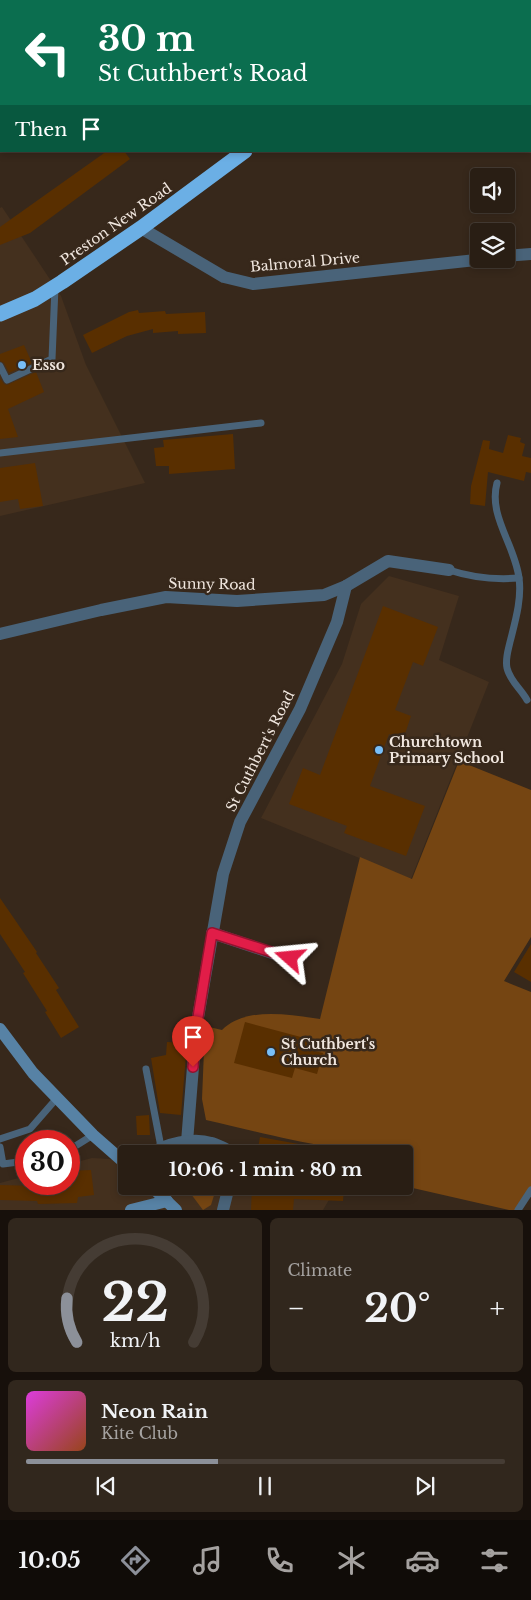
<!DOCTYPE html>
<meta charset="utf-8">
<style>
:root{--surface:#291e14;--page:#31271d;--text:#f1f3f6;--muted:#a5a2a0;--line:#453c34;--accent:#8c9099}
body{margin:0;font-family:"Libre Baskerville",serif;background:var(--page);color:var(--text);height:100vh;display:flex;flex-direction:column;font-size:19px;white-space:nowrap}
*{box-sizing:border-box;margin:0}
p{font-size:16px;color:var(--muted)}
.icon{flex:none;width:28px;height:28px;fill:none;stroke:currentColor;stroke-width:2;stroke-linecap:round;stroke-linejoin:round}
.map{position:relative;height:1210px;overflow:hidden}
.panel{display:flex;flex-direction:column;gap:8px;padding:8px;background:#17100b;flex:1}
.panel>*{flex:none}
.hud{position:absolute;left:0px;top:0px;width:531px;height:152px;box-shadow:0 2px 8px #0003,0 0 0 1px var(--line);background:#0b6e4f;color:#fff;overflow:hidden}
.tools{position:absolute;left:470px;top:168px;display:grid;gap:10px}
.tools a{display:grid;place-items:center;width:45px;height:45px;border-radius:5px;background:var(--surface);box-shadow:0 2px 8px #0003,0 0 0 1px var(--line);font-size:25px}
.speed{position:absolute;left:15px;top:1130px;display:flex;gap:10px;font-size:25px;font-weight:700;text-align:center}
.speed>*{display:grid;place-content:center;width:65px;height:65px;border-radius:50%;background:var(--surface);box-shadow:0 2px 8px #0003,0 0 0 1px var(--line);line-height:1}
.speed .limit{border:8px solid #d22;background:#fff;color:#111}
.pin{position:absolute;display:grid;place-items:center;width:42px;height:42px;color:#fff;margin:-51px -21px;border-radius:50% 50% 50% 0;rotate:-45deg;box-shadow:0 0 5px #0007}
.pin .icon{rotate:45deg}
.me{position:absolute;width:55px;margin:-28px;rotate:288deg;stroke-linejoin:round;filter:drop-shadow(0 0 4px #0008)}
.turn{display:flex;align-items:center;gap:18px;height:105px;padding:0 15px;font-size:22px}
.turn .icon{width:65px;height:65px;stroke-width:2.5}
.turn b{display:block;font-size:35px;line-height:42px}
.then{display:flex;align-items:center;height:48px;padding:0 15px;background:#0003;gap:10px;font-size:19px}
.big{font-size:38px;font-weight:800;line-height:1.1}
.panel .card{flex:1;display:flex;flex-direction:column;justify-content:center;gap:8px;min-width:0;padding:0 18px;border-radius:8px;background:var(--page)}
.panel .dial{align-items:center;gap:0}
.dial svg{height:130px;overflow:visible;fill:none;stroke:var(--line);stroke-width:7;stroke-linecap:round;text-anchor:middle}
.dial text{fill:var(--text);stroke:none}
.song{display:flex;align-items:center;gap:15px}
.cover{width:60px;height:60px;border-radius:8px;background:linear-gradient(135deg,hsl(300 70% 55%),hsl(20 70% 35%))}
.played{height:5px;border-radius:2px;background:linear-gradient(90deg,var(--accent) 40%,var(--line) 40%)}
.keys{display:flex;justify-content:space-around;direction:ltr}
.heat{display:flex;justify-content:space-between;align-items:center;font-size:28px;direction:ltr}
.panel .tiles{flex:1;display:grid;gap:8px;grid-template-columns:1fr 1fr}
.card:last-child{grid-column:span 2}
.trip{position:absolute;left:118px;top:1145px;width:295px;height:50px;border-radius:5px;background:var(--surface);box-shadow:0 2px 8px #0003,0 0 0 1px var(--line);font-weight:800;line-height:50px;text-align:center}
.tab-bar{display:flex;height:80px;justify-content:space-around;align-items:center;background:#100c08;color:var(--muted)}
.tab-bar .icon{width:35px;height:35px}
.tab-bar .selected{color:var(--accent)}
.tab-bar b{font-size:22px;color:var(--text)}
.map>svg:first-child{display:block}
.built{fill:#44301e}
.green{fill:#754512}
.building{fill:#592f00}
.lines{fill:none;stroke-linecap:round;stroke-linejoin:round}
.lane{stroke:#496379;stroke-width:7}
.street{stroke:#496379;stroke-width:12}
.secondary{stroke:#5782a5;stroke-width:12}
.highway{stroke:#6bafe5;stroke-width:15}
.route-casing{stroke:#92132f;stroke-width:12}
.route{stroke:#e11d48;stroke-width:9}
.poi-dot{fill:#78bff8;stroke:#37281b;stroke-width:2}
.labels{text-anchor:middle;stroke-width:5;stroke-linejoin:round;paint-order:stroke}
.street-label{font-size:14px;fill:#f0e6de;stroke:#37281b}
.poi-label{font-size:14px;font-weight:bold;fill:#f0e6de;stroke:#37281b;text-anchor:start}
</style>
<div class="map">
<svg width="531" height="1210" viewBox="0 0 531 1210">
<rect width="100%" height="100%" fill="#37281b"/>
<g class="built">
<path d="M2,207L61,296L86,365L145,483L0,516V208Z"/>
<path d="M389,576L459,596L439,660L489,682L411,879L261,818L342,664L361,604Z"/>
<path d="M92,1158L126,1160V1186H337L323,1210H0V1183L26,1176V1184H69V1164Z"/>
</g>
<g class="green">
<path d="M459,761L531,790V937L504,981L531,992V1189L518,1210H509L404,1186V1154C341,1154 268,1134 206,1120L202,1099L205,1026L222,1030C246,1006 290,1015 320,1019L360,857L412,879Z"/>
<path d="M185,1186H217L211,1205L203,1210Z"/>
</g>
<g class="building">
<path d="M107,151H124L130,159L30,233L0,245V227Z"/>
<path d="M138,310L139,313L165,311L166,314L205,312L206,333L178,334V331L153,333V329L127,336L92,353L83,335L129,312Z"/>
<path d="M24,345L32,363L9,373L4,363L0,361V354Z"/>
<path d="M36,372L44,392L8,409L18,437L0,439V378L4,384L7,385Z"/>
<path d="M233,434L235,469L169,474V466H156L154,448L164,447L163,440Z"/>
<path d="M508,435L521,438L520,442L525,444L522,456L531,458V473L526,472L524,481L488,472L485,506L470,504L471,486L483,440L490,441L489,449L503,453Z"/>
<path d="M35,463L43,506L20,509L18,499L0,502V468Z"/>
<path d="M383,606L438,627L423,666L413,662L395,710L411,716L403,740L389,734L370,786L425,806L406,856L344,833L347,826L289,804L303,768L320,775Z"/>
<path d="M0,898L37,952L36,953L59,988L56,990L79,1027L61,1038L45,1012L47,1011L23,973L25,972L0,934Z"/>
<path d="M531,944V982L514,972Z"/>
<path d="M245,1022L312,1040L310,1050L323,1053L317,1074L295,1068L292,1078L234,1063Z"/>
<path d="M167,1042L187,1043L181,1115L160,1113L151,1058L166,1055Z"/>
<path d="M149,1115L150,1135H137L136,1116Z"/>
<path d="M260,1137L315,1147L314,1154H257Z"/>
<path d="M91,1170L94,1195L78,1197L77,1203L38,1204L37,1201L0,1200V1185L38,1186L69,1184V1171Z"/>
<path d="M252,1186L344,1188L343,1201L294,1199L293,1210H251Z"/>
</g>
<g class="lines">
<g class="lane">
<path d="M0,68L1,67"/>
<path d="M0,366L7,380L52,359L55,287"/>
<path d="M0,453L261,423"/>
<path d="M497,483C488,516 515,545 519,578C522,599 515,622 510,642C508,651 505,659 507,668C510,681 521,689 527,700"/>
<path d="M449,570C473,578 494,580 519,578"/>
<path d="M146,1069L161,1147"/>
<path d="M0,1139L30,1129L57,1098"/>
<path d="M0,1147L3,1164L26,1161"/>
<path d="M69,1150L93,1135"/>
<path d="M518,1210L531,1190"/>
</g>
<g class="street">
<path d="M202,0L203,1"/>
<path d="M141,228L224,277L253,284L485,259"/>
<path d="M506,256L531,254"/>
<path d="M0,634L101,610L166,597L237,601L324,595L346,586L388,561L449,570"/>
<path d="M212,933L290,959"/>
<path d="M187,1142L196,1029L223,874L240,822L300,709L337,622L346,586"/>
<path d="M150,1154C166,1144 193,1137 211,1143C216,1144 221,1147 226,1149L227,1154"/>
<path d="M223,1210L229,1186"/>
</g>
<g class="secondary">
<path d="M0,1029L33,1073L93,1135L126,1164"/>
<path d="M151,1186L176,1210"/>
<path d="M131,1210L167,1201"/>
</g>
<g class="highway">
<path d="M451,1L453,0"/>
<path d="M0,314L35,299L62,282L141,228L245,151"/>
</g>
</g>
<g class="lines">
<defs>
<path id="route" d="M193,1067L196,1029L212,933L290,958"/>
</defs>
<use href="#route" class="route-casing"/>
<use href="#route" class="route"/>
</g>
<g class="poi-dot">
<circle cx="22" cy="365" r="5"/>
<circle cx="379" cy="750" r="5"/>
<circle cx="271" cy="1052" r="5"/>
</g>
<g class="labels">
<g class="street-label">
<text transform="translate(116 224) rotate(-35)" y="5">Preston New Road</text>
<text transform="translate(305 262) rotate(-5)" y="5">Balmoral Drive</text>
<text transform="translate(212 584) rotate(1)" y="5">Sunny Road</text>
<text transform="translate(260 751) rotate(-63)" y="5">St Cuthbert's Road</text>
</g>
<g class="poi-label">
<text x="32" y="370">Esso</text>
<text x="389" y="747">Churchtown<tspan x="389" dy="16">Primary School</tspan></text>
<text x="281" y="1049">St Cuthbert's<tspan x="281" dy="16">Church</tspan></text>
</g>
</g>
</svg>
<div class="tools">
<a><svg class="icon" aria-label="sound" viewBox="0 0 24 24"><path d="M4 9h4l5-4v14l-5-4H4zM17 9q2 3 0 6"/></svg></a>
<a><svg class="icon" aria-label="layers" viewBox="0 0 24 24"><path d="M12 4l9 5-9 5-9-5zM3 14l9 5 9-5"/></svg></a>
</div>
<div class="speed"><div class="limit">30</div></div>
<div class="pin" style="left:193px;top:1067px;background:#d93025"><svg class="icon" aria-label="arrive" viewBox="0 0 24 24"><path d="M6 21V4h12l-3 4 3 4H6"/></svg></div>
<svg class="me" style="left:290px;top:958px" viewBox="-20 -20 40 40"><path d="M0-17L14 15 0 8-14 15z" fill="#e11d48" stroke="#fff" stroke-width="4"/></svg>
<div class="trip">10:06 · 1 min · 80 m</div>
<div class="hud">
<div class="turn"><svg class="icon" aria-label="left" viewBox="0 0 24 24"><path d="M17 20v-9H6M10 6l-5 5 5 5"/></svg><div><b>30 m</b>St Cuthbert's Road</div></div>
<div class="then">Then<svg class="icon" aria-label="arrive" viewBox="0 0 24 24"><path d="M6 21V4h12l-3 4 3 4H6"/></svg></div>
</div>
</div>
<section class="panel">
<div class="tiles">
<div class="card dial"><svg viewBox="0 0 100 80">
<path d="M14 69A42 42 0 1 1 86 69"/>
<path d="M14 69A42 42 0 0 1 8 42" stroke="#8c9099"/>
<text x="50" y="56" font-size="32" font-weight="700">22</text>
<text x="50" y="72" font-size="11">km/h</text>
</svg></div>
<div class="card"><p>Climate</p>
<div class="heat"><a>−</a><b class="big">20°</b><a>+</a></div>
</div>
<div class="card">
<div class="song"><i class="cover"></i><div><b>Neon Rain</b><p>Kite Club</p></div></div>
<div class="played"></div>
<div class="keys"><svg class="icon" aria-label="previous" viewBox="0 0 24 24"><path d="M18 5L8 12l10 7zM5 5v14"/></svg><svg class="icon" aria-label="pause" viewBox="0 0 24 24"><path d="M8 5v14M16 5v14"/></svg><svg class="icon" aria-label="next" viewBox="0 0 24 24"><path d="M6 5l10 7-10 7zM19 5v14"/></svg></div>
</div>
</div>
</section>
<nav class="tab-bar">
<b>10:05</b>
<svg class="icon selected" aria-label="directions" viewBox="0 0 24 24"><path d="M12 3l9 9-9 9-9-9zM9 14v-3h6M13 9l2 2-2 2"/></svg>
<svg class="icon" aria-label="music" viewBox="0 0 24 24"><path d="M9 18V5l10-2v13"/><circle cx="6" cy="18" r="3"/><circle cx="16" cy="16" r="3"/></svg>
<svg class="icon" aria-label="phone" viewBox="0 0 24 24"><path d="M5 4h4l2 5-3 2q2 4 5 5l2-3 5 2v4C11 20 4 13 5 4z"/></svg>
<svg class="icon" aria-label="climate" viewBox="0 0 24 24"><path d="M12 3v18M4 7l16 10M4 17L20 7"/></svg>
<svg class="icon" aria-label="car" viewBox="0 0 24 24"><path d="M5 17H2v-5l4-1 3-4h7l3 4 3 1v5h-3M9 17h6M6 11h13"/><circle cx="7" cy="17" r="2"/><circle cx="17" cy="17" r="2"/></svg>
<svg class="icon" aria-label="filters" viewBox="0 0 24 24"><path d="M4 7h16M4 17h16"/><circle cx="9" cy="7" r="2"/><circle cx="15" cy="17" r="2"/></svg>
</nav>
